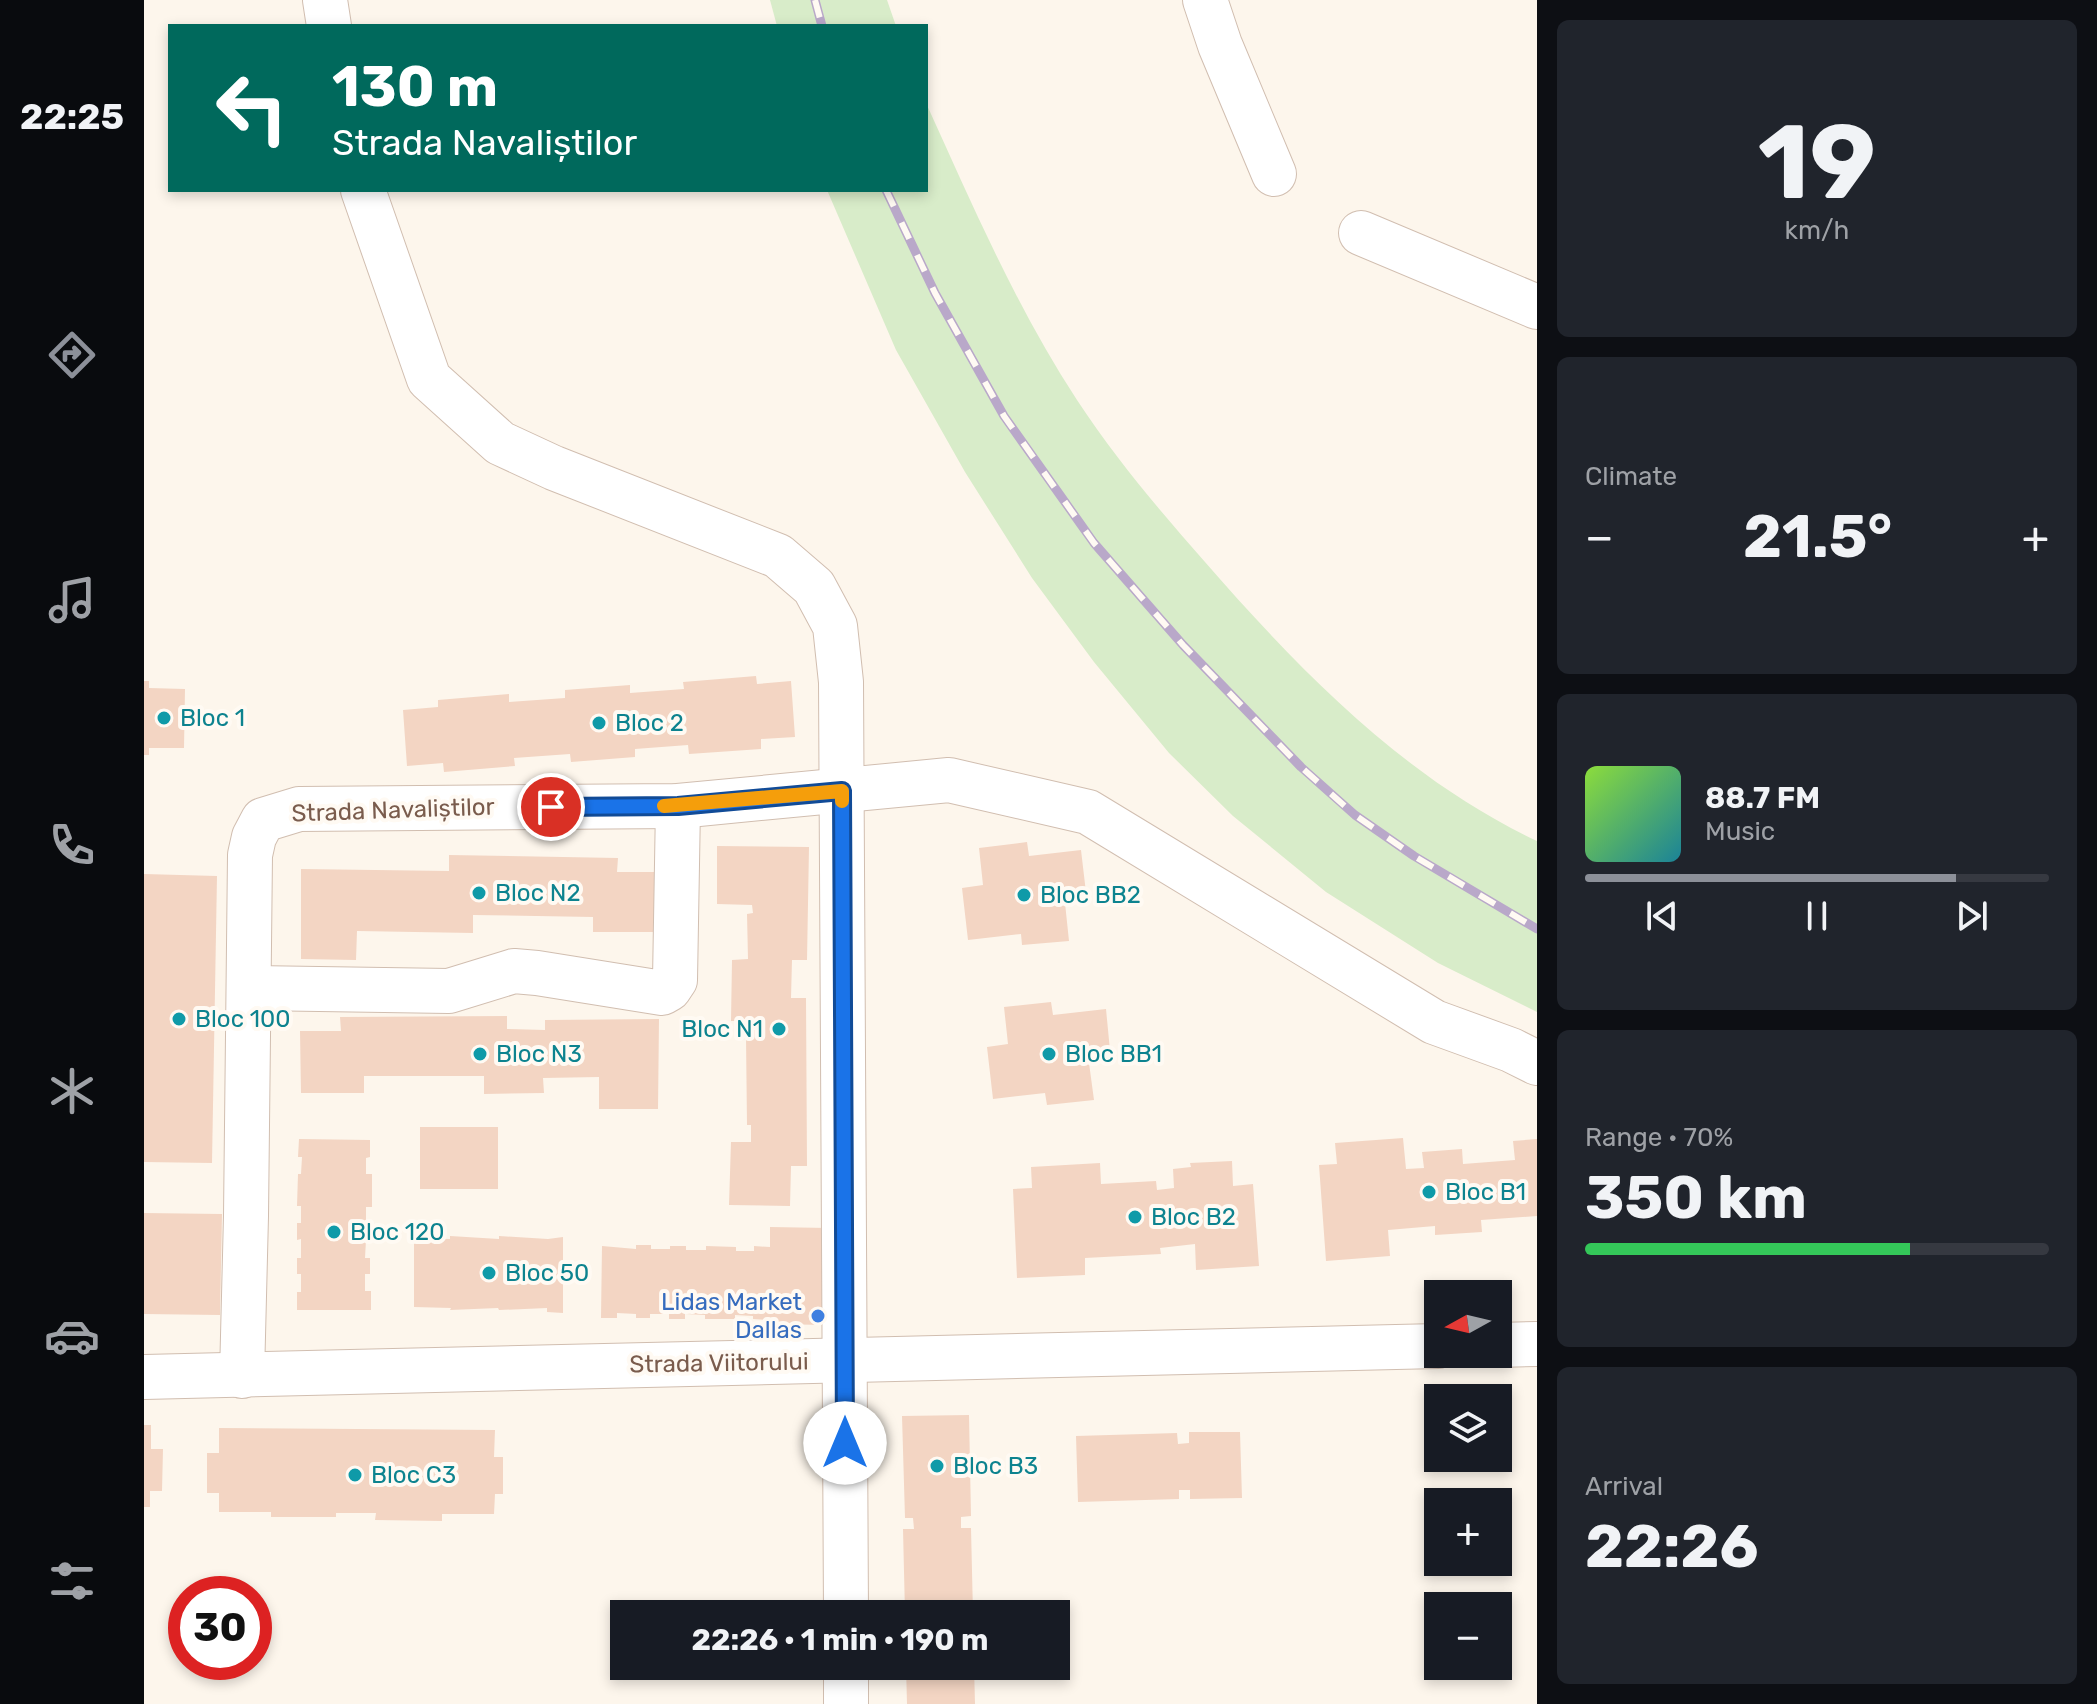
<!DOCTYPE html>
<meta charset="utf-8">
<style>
:root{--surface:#171b24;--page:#20242c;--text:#f1f3f6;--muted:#9ea1a6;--line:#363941;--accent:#8c9099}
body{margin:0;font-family:Rubik,sans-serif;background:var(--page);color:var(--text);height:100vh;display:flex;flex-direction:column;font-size:30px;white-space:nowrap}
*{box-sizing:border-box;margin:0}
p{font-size:26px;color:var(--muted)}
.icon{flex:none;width:44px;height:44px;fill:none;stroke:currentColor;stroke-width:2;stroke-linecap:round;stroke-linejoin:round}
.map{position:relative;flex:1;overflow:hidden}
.drawer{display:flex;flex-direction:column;gap:20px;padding:20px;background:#0d0f14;width:560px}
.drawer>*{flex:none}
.hud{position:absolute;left:24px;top:24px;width:760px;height:168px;border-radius:0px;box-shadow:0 4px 12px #0003;background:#00695c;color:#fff;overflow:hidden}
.needle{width:52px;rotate:262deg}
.buttons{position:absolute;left:1280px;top:1280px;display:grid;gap:16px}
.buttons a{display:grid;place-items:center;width:88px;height:88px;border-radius:0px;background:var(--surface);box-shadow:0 4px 12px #0003;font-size:40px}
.speed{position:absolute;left:24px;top:1576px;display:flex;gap:16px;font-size:40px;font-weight:700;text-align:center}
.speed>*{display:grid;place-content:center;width:104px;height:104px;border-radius:50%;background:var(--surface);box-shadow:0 4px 12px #0003;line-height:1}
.speed .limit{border:12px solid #d22;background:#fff;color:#111}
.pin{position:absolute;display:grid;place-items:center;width:68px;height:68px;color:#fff;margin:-34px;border:4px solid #fff;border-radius:50%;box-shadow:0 2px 8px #0007}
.me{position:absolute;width:88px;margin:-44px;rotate:0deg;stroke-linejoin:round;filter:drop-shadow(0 0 6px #0008)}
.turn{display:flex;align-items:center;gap:28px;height:168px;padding:0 32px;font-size:36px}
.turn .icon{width:104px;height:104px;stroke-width:2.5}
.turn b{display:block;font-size:56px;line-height:68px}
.big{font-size:60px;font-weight:700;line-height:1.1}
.drawer .tile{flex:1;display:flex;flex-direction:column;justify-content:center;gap:12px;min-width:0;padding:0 28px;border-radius:12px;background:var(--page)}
.drawer .dial{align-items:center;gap:0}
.dial b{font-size:104px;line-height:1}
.song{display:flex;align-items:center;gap:24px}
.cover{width:96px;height:96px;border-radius:12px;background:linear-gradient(135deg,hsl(90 70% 55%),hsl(190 70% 35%))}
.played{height:8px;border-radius:4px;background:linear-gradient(90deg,var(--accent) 80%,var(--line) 80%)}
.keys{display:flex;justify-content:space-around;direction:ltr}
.heat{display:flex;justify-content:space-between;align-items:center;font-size:44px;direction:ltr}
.charge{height:12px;border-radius:6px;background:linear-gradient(90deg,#34c759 70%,var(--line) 0)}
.trip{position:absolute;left:466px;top:1600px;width:460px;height:80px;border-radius:0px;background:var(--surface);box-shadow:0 4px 12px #0003;font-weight:700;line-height:80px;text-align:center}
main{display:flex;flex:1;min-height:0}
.tabs{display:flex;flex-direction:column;width:144px;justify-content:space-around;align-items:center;background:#090b0e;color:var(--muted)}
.tabs .icon{width:56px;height:56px}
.tabs .on{color:var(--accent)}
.tabs b{font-size:36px;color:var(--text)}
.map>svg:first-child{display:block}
.green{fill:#d8ecc9}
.building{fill:#f3d5c3}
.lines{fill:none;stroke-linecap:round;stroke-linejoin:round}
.minor-casing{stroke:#d1beb0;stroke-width:46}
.minor{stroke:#fff;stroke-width:44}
.rail-casing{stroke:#b9a8c9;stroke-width:9}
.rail{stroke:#fffaf3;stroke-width:6;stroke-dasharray:18;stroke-linecap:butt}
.route-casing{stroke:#114b97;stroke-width:20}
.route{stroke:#1a73e8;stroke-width:14}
.slow{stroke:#f59e0b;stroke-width:14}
.culture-dot{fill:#0f9aa8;stroke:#fffaf3;stroke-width:3}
.shop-dot{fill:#3f7fe0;stroke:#fffaf3;stroke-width:3}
.labels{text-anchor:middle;stroke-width:8;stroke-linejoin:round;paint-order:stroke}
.culture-label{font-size:24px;fill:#0d838f;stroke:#fffaf3;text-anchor:start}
.street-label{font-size:24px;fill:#7a5c4d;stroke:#fffaf3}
.shop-label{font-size:24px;fill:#366cbe;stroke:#fffaf3;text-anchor:end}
</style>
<main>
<nav class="tabs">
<b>22:25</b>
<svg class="icon on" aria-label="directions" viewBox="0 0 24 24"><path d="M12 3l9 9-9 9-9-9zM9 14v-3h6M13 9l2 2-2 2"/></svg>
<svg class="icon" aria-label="music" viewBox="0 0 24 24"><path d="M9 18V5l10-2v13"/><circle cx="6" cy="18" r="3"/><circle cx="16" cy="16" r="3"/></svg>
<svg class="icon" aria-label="phone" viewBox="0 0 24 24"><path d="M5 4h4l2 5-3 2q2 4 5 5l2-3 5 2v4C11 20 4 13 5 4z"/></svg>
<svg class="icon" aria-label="climate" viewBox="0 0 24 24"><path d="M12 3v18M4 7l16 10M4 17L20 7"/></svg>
<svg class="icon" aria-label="car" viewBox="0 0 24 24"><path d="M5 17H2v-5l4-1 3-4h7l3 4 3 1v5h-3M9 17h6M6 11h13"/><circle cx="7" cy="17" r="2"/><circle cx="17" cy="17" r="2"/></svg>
<svg class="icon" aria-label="filters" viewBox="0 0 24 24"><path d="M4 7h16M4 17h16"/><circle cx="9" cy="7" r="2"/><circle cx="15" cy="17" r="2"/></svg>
</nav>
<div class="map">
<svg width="1393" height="1704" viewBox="0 0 1393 1704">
<rect width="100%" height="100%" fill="#fdf6ec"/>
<g class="green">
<path d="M626,0H743L752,26H633Z"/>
<path d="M782,103C828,204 872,307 933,400C971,458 1016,511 1061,562C1157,672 1260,778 1393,841V1012L1294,963L1182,892L1089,816L1025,753L950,662L888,578L821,472L752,350L683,190H782Z"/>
</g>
<g class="building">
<path d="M612,676L613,684L647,681L651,737L617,739V749L545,754L544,745L491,749V757L427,762L426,754L370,758L371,766L300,772L299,763L263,766L259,710L294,707V700L365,694V702L421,698V690L486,685V693L540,689L539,682Z"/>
<path d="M0,681H5V688L41,689L40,748H5V755H0Z"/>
<path d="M883,842L885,856L937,850L943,901L921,903L925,941L878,945L877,934L824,940L818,888L839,885L835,848Z"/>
<path d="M573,846L665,847L663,960H648L647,998H662L663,1166H647L646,1206L585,1205L587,1142H607V1125H603L602,1037H608V1021H587L588,960L604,959L603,914L609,913L608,905L573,904Z"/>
<path d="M305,855L474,858L473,872H513L512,932H449V917L329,915V933L213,931L212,960L157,959V869L305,871Z"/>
<path d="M0,874L73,876L68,1163L0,1162Z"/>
<path d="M907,1002L909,1015L962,1009L967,1061L945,1063L950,1100L903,1105L901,1093L849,1099L843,1047L864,1044L860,1007Z"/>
<path d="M363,1016V1029L401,1030V1020L515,1019L514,1109H455V1077L399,1078L400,1093L340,1094V1076H220V1093H157L156,1031H197L196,1017Z"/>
<rect x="276" y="1127" width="78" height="62"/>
<path d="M1259,1138L1262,1169L1280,1168L1278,1152L1318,1149L1319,1164L1371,1160L1369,1141L1393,1139V1216L1337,1220L1338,1232L1291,1235V1226L1244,1230L1246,1256L1182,1261L1175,1165L1193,1164L1191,1143Z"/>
<path d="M155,1139L226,1140V1157L222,1158V1174H228V1207H222V1224H227V1240H222L221,1258H226V1274H221V1291H227V1310H153V1292H157V1274H153V1258H157V1239L153,1240V1223H157V1206H153L154,1174H157L158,1157H154Z"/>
<path d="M1088,1161L1089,1186L1109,1184L1115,1266L1052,1270L1051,1244L1016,1248L1017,1254L941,1258V1275L873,1278L869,1189L888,1188L887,1167L956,1163L957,1184L1012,1181L1013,1190L1030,1188L1029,1169L1047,1167L1046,1163Z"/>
<path d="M0,1213L78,1214L76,1315L0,1314Z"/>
<path d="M626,1227L685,1228L684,1325L624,1324V1320L609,1319V1316L591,1315V1319H561V1315L541,1314V1319H525V1314H506V1318H492V1314L473,1313V1318H457L458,1246L492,1249V1245H507V1249H526V1246H542V1250H562V1246L592,1247V1251H610V1246L626,1247Z"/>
<path d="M306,1236L355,1239V1236L404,1239L419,1237V1313L403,1312V1308L355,1310L354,1308L306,1310L307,1308L270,1307V1238L306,1239Z"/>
<path d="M825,1415L827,1516L817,1517V1528H827L829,1614H761L759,1529H770L769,1518H761L758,1416Z"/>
<path d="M0,1425H7V1449H19L18,1491H6V1507H0Z"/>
<path d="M75,1428L351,1430L350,1457H359V1494H351L350,1514H298V1521L231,1520L232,1513H192V1517H127V1512H75V1493H63V1453H75Z"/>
<path d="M1045,1432H1096L1098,1498L1046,1499V1490H1035V1499L934,1502L932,1436L1033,1433L1034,1444L1045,1443Z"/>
<path d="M762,1666H830L831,1704H763Z"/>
</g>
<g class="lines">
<defs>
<g id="minor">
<path d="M181,0L185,26"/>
<path d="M1061,0L1076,45L1130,174"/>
<path d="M219,190L285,379L356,443L410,468L634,556L670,587L691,626L697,682L702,1614"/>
<path d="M1217,233L1393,307"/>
<path d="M105,988L305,991L370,971L393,973L518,993L525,989L531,980L534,806"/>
<path d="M1354,1345L1393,1344"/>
<path d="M98,1376L102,1216L106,855L110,837L119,820L155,809L534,806L805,780L944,812L1290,1022L1367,1050L1393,1063"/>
<path d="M0,1377L1294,1346"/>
<path d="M702,1666V1704"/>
</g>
</defs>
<use href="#minor" class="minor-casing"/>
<use href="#minor" class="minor"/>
<defs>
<g id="rail">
<path d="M671,0L678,26"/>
<path d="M742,190L791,293L860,416L950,543L1039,645L1157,767L1211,815L1270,856L1393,929"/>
</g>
</defs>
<use href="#rail" class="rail-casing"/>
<use href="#rail" class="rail"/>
</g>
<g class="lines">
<defs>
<path id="route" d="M407,807L534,806L698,791L701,1443"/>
</defs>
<use href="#route" class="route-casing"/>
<use href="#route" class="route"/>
<path class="slow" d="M520,806L698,791V801"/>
</g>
<g class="culture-dot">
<circle cx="20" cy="718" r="8"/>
<circle cx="455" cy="723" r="8"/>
<circle cx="335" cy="893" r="8"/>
<circle cx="880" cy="895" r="8"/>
<circle cx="35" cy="1019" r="8"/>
<circle cx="635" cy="1029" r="8"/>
<circle cx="336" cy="1054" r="8"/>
<circle cx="905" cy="1054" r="8"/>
<circle cx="1285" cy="1192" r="8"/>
<circle cx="991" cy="1217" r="8"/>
<circle cx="190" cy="1232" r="8"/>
<circle cx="345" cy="1273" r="8"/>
<circle cx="793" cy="1466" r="8"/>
<circle cx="211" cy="1475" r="8"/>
</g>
<circle class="shop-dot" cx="674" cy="1316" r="8"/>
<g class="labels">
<g class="culture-label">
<text x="36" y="726">Bloc 1</text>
<text x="471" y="731">Bloc 2</text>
<text x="351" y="901">Bloc N2</text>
<text x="896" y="903">Bloc BB2</text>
<text x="51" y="1027">Bloc 100</text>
<text x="619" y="1037" text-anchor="end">Bloc N1</text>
<text x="352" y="1062">Bloc N3</text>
<text x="921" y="1062">Bloc BB1</text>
<text x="1301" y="1200">Bloc B1</text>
<text x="1007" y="1225">Bloc B2</text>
<text x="206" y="1240">Bloc 120</text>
<text x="361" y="1281">Bloc 50</text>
<text x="809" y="1474">Bloc B3</text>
<text x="227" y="1483">Bloc C3</text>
</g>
<g class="street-label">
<text transform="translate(249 810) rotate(-2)" y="8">Strada Navaliștilor</text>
<text transform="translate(575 1363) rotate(-1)" y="8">Strada Viitorului</text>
</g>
<g class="shop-label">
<text x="658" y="1310">Lidas Market<tspan x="658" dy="28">Dallas</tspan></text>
</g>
</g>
</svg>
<div class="buttons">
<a><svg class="needle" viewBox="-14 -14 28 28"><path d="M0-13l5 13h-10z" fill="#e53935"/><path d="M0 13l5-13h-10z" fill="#9ea1a6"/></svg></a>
<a><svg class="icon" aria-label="layers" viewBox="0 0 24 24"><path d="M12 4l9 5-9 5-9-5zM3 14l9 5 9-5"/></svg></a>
<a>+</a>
<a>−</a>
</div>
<div class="speed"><div class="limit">30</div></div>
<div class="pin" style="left:407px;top:807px;background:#d93025"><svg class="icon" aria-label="arrive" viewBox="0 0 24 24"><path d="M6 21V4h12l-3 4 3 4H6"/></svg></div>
<svg class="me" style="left:701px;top:1443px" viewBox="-20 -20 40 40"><circle r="19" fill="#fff"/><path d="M0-13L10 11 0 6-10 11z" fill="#1a73e8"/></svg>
<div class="trip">22:26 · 1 min · 190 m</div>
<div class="hud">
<div class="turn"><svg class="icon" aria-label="left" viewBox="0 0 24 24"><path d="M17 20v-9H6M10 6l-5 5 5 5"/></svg><div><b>130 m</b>Strada Navaliștilor</div></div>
</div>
</div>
<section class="drawer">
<div class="tile dial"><b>19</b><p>km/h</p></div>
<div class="tile"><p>Climate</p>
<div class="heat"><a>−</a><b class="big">21.5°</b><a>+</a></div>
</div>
<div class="tile">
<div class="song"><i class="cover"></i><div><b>88.7 FM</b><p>Music</p></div></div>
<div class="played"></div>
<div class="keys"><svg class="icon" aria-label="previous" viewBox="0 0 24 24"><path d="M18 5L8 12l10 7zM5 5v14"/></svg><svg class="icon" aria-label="pause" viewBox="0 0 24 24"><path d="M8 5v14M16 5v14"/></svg><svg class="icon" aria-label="next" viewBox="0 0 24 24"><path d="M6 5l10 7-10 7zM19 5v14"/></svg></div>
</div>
<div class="tile"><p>Range · 70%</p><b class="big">350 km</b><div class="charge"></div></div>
<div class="tile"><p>Arrival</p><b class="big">22:26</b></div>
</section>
</main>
